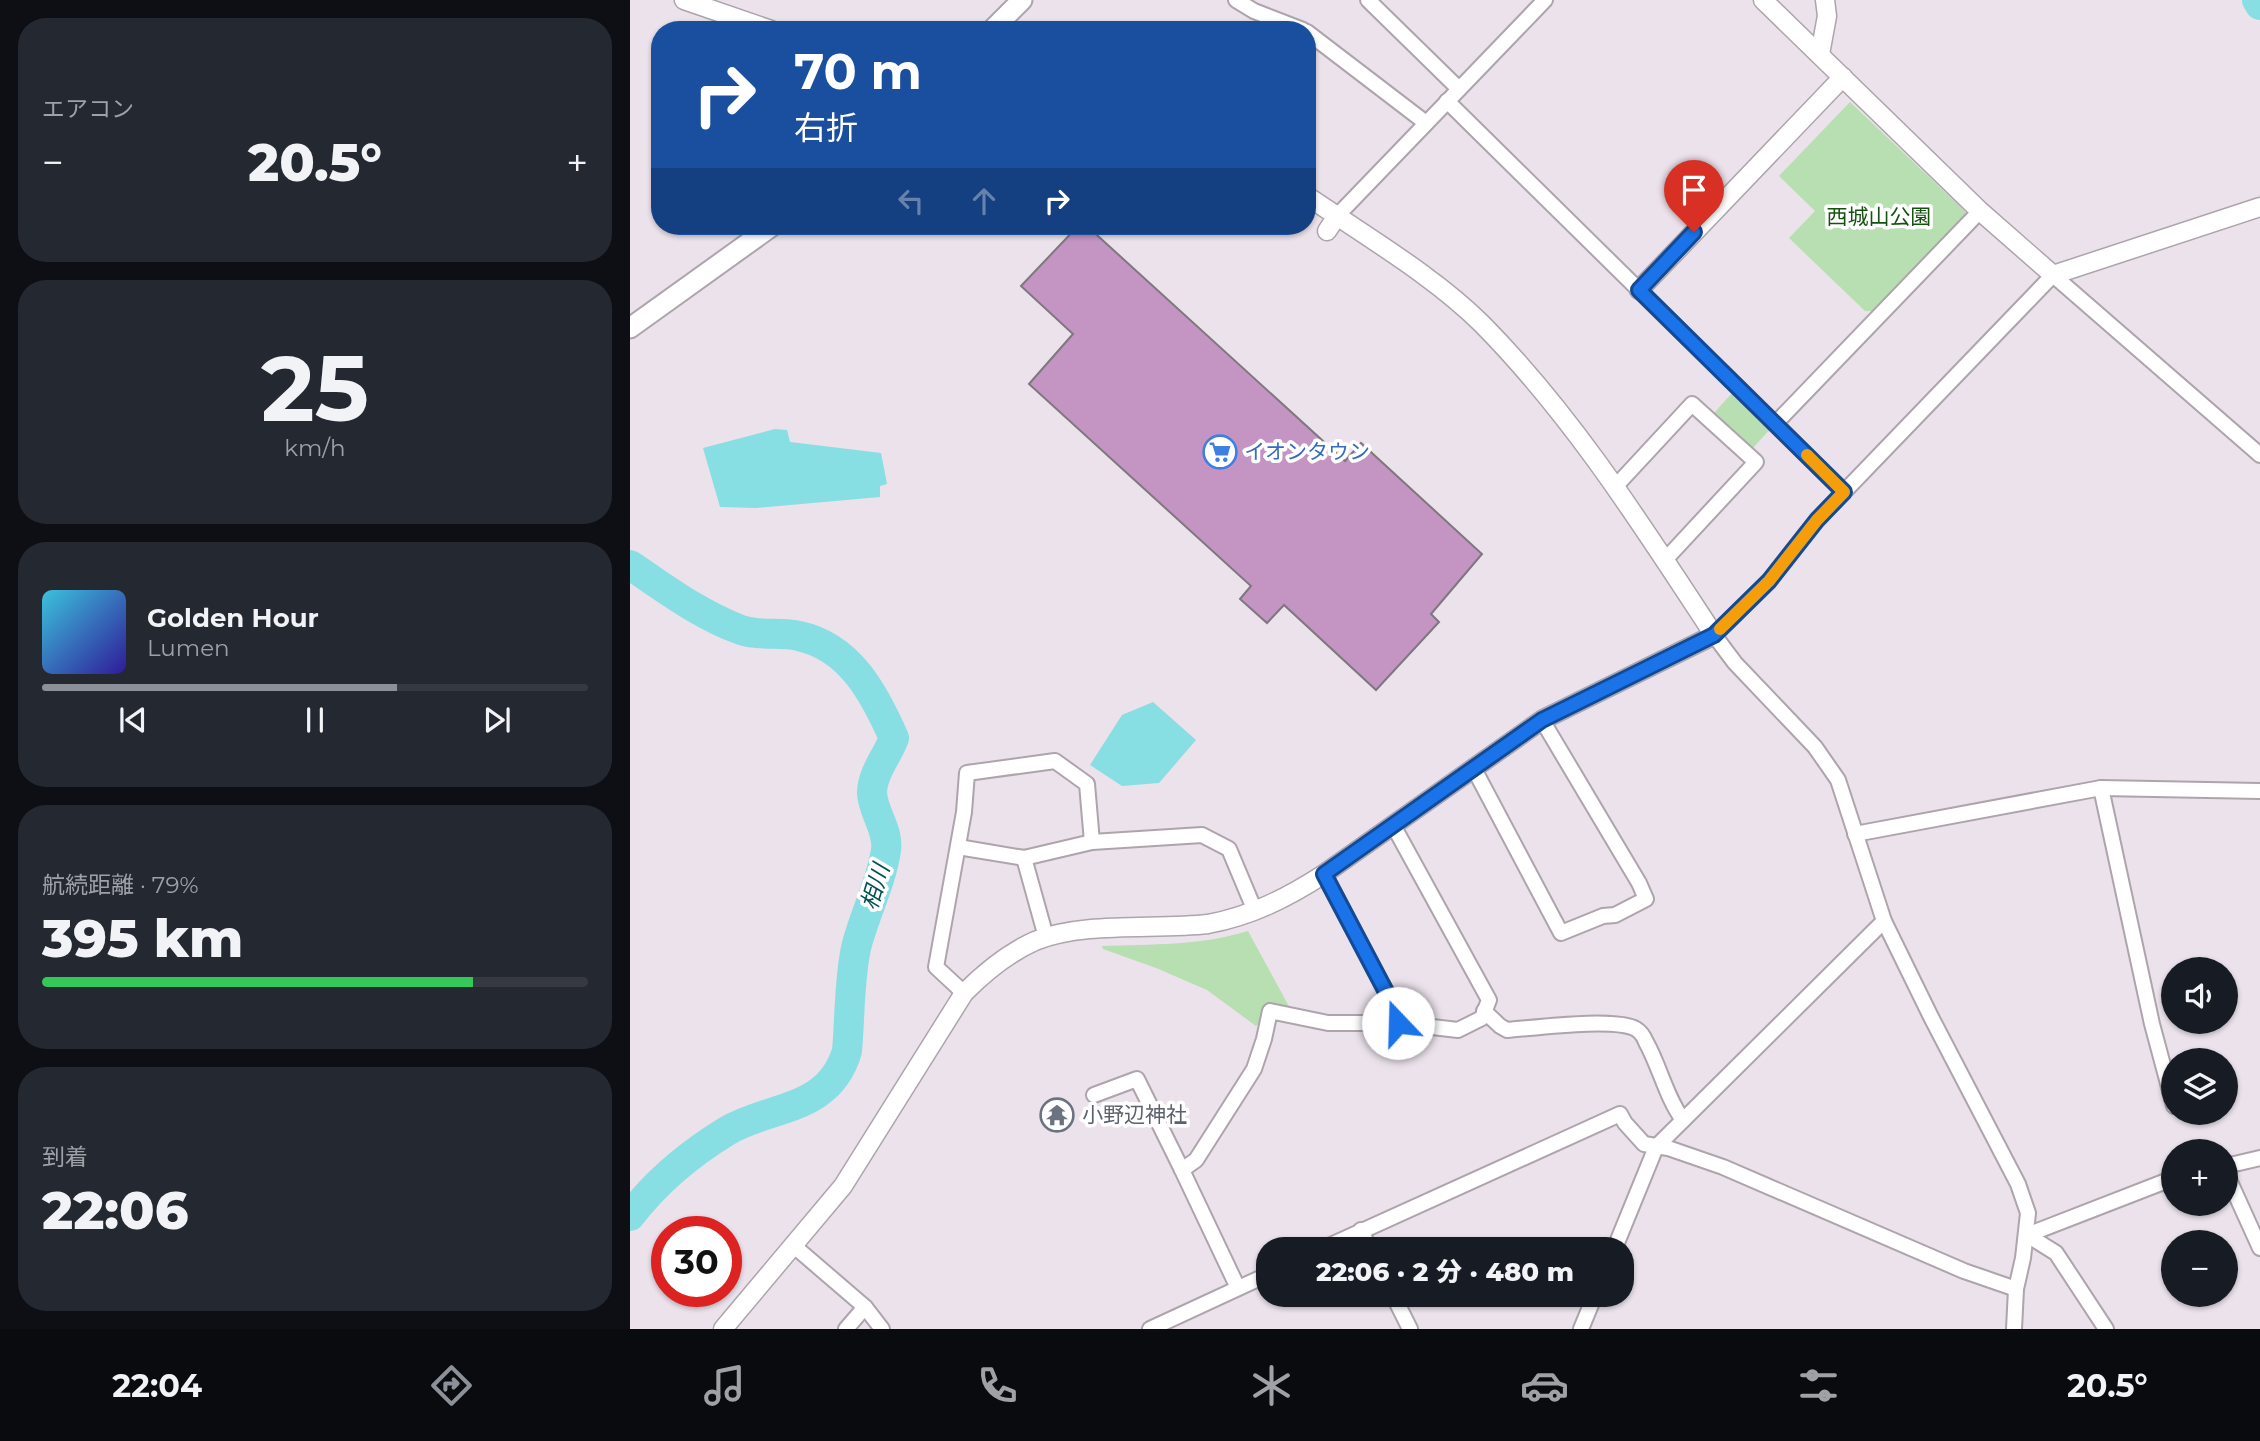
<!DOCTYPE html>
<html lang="ja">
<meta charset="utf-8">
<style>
:root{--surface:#171b24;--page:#242831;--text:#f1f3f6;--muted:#9ea1a6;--line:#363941;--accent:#8c9099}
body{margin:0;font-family:Montserrat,"Noto Sans JP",sans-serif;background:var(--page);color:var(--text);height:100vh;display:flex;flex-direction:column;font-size:26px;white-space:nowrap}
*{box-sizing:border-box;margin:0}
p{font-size:23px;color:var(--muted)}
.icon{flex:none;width:38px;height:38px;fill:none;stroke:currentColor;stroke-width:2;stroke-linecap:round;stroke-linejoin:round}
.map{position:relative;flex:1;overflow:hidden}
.drawer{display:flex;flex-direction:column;gap:18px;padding:18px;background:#0d0f14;width:630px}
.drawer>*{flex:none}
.banner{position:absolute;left:21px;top:21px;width:665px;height:214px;border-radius:28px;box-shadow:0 2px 5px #0004;background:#1a4fa0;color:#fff;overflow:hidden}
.buttons{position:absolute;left:1531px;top:957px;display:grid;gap:14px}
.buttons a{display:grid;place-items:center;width:77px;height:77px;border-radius:50%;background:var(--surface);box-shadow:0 2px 5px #0004;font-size:35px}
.speed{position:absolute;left:21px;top:1216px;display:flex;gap:14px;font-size:35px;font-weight:700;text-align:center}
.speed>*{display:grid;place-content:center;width:91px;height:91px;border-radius:50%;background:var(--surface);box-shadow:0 2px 5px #0004;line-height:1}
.speed .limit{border:10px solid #d22;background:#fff;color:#111}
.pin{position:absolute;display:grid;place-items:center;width:60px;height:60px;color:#fff;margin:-72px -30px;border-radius:50% 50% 50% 0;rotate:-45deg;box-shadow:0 0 7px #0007}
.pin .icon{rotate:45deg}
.me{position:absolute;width:77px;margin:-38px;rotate:339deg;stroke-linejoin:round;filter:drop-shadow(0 0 5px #0008)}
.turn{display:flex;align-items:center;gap:24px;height:147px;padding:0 28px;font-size:32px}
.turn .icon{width:91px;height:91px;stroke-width:2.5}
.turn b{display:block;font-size:49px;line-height:60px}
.lanes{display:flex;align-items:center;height:66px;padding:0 28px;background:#0003;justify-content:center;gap:35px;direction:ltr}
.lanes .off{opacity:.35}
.big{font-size:52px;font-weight:800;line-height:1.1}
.drawer .widget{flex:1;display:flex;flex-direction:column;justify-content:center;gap:10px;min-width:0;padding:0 24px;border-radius:28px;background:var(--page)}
.drawer .dial{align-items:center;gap:0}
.dial b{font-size:91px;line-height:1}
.song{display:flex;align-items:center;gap:21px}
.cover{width:84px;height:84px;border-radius:10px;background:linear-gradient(135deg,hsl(190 70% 55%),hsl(250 70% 35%))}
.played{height:7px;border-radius:4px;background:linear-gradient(90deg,var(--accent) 65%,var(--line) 65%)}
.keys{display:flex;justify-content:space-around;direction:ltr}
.heat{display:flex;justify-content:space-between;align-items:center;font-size:38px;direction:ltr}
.charge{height:10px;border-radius:5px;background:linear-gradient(90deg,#34c759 79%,var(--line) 0)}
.trip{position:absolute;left:626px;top:1237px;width:378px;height:70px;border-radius:28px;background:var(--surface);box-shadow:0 2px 5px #0004;font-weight:800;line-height:70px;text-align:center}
.tab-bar{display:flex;height:112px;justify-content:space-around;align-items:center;background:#090b0e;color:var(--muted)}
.tab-bar .icon{width:49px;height:49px}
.tab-bar .active{color:var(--accent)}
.tab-bar b{font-size:32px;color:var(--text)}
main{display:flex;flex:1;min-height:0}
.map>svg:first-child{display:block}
.green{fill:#b8dfb2}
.water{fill:#87dee3}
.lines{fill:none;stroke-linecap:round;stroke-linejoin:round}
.river{stroke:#87dee3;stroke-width:30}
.building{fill:#c494c2;stroke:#7f777f;stroke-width:2}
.minor-casing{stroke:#ada4ac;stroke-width:18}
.tertiary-casing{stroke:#ada4ac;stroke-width:21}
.secondary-casing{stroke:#ada4ac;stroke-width:23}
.minor{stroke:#fff;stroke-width:14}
.tertiary{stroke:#fff;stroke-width:18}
.secondary{stroke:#fff;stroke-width:19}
.route-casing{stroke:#114b97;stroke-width:18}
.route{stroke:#1a73e8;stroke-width:12}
.slow{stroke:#f59e0b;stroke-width:12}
.labels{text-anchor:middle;stroke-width:7;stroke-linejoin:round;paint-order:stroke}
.park-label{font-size:21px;fill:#16520f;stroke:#fff}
.shop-label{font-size:21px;fill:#366cbe;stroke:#fff;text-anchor:start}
.worship-label{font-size:21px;fill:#5b616d;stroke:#fff;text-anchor:start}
.water-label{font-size:23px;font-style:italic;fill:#005256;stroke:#fff}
</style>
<main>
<section class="drawer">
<div class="widget"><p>エアコン</p>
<div class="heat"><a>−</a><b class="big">20.5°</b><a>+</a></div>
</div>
<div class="widget dial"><b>25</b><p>km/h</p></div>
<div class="widget">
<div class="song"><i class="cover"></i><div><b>Golden Hour</b><p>Lumen</p></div></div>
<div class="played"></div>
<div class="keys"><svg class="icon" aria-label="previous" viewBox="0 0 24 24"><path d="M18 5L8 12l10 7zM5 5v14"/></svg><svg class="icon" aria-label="pause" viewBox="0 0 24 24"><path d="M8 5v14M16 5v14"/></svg><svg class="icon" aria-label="next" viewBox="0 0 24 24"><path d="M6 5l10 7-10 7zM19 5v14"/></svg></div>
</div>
<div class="widget"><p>航続距離 · 79%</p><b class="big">395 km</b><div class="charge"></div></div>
<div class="widget"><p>到着</p><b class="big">22:06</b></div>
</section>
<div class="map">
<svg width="1630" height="1329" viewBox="0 0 1630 1329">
<rect width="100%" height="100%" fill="#ebe2eb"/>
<g class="green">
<path d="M1220,102L1335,211L1337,218L1246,311H1235L1159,238L1185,211L1149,176Z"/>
<path d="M1103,392L1141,428L1122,449L1084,413Z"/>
<path d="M618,931L661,1010L636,1005L632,1022L626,1026L577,990L526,968L473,949L472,946C521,944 570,946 618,931Z"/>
</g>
<g class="water">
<path d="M145,429L157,430L160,442L251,453L257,484L250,486V497L126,508L90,507L73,448Z"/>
<path d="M523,702L566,740L529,783L492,786L460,765L492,715Z"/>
</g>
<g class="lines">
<g class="river">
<path d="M1627,0L1630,5"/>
<path d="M0,565C36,589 70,615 111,630C132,637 150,631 169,636C220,647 244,693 264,738C258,755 242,773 242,793C243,813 259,830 256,850C251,884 234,915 226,948C219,981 220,1018 217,1051C199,1112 141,1105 97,1131C61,1153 25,1183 0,1216"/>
</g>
</g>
<path class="building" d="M448,226H457L715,461L731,443L852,554L801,614L809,622L746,690L654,605L637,623L610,599L621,586L399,384L443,334L391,286Z"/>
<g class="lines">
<defs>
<g id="minor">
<path d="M606,0L624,11L673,30"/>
<path d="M738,0L829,89"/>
<path d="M677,32L796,123"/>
<path d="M817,101L1214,492"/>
<path d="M707,216L915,0"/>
<path d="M1145,424L1350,211"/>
<path d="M985,487L1062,404L1126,462L1035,560"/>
<path d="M843,767L931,933L973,916L985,915L1016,899L1009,883L912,720"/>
<path d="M1471,788L1630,791"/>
<path d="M1225,834L1471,788L1522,1024L1544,1106"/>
<path d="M328,847L394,858L462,842"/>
<path d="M394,858L416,937"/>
<path d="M694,874L764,1007L768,1023L828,1030L852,1018L859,1000L763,825"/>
<path d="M334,993L306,967L334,812L337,773L425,761L457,784L462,842L572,835L599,849L625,911"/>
<path d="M854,1011L870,1026L877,1030C904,1028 985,1017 1006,1029C1011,1032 1014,1037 1016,1042C1030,1067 1036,1097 1053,1120"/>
<path d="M464,1095L507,1079L552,1170"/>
<path d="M1596,1166L1630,1158"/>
<path d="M1596,1173L1630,1248"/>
<path d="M731,1230L740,1250"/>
<path d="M1397,1235L1544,1178"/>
<path d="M1397,1235L1426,1253L1476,1329"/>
<path d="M164,1246L235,1307L252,1329"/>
<path d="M690,1250L990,1114L995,1123L1014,1144L1038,1148L1093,1167L1334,1271L1386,1289"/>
<path d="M984,1250L1026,1147L1254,921"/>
<path d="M608,1288L552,1170L566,1160L624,1069L634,1039L640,1011L698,1023H768"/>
<path d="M763,1295L780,1329"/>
<path d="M216,1329L235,1307"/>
<path d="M520,1329L639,1274"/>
<path d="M951,1329L965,1295"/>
<path d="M1384,1329L1386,1289L1393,1258L1398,1213L1388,1184L1301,1017L1254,921L1208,780L1185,747L1105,663L1084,635L1139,581L1187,520L1423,275L1630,455"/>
</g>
<g id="tertiary">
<path d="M54,0L141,30"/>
<path d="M1133,0L1350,211L1423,275L1630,207"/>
<path d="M1190,54L1197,16L1195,0"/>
<path d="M677,196L707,216L697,231"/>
<path d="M1009,290L1213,77"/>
<path d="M93,1329L213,1186L334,993C355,972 378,953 405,941C454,921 525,930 578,924C621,916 657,898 694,874L912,720L1084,635C1013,527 943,416 852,324C811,283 755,248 707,216"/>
</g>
<g id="secondary">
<path d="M362,30L392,0"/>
<path d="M0,328L142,226"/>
</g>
</defs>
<use href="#minor" class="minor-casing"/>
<use href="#tertiary" class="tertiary-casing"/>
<use href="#secondary" class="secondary-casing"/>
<use href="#minor" class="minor"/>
<use href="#tertiary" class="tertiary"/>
<use href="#secondary" class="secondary"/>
</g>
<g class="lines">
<defs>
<path id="route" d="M768,1023L764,1007L694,874L912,720L1084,635L1139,581L1187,520L1214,492L1009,290L1064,232"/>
</defs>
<use href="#route" class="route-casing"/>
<use href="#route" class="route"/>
<path class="slow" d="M1090,629L1139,581L1187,520L1214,492L1177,455"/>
</g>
<defs>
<symbol id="supermarket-ring" viewBox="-11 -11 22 22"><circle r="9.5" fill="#fff" stroke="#3f7fe0" stroke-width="1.5"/><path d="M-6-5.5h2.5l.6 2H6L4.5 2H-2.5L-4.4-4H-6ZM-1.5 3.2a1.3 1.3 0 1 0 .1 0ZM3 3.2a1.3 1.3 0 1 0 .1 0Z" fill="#3f7fe0"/></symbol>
<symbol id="temple-ring" viewBox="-11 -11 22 22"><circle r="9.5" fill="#fff" stroke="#6b7280" stroke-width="1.5"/><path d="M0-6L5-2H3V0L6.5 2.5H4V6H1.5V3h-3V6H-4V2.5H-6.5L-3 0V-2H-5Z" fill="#6b7280"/></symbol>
</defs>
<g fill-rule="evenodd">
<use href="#supermarket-ring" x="571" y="433" width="38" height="38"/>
<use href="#temple-ring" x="408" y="1096" width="38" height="38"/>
</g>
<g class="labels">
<g class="park-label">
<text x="1249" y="224">西城山公園</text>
</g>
<g class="shop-label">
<text x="614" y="459">イオンタウン</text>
</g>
<g class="worship-label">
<text x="452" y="1122">小野辺神社</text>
</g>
<g class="water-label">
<text transform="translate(245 887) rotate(-73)" y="8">相川</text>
</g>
</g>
</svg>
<div class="buttons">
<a><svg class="icon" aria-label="sound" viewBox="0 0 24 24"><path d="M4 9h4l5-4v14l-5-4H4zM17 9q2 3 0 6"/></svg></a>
<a><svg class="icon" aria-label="layers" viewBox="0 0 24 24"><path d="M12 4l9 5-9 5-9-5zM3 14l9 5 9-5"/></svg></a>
<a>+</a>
<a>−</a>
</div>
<div class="speed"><div class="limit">30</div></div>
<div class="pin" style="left:1064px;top:232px;background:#d93025"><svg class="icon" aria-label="arrive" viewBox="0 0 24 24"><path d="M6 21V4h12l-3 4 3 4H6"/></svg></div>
<svg class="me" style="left:768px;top:1023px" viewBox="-20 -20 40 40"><circle r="19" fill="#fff"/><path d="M0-13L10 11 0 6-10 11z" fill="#1a73e8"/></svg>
<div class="trip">22:06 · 2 分 · 480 m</div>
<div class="banner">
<div class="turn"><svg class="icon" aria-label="right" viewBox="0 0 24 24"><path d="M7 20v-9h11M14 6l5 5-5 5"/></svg><div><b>70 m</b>右折</div></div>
<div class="lanes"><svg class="icon off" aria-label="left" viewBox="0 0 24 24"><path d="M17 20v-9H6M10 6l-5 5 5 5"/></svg><svg class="icon off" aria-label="ahead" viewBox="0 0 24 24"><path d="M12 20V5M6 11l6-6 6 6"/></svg><svg class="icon" aria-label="right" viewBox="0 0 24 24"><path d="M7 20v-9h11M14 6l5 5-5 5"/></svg></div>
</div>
</div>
</main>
<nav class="tab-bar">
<b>22:04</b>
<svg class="icon active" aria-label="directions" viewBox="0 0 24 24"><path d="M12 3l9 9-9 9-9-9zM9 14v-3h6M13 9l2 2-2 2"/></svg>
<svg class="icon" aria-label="music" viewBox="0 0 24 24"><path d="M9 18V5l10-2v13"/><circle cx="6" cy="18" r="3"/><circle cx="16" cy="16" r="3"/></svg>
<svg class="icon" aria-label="phone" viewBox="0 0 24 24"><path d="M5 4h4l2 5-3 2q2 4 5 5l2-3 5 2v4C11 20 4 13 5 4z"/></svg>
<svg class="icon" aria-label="climate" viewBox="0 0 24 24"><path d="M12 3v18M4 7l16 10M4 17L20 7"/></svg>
<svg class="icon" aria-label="car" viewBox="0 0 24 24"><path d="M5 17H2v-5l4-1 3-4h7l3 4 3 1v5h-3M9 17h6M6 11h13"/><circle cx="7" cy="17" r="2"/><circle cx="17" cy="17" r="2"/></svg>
<svg class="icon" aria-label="filters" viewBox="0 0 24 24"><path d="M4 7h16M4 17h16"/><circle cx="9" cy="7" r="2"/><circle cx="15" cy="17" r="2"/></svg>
<b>20.5°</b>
</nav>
